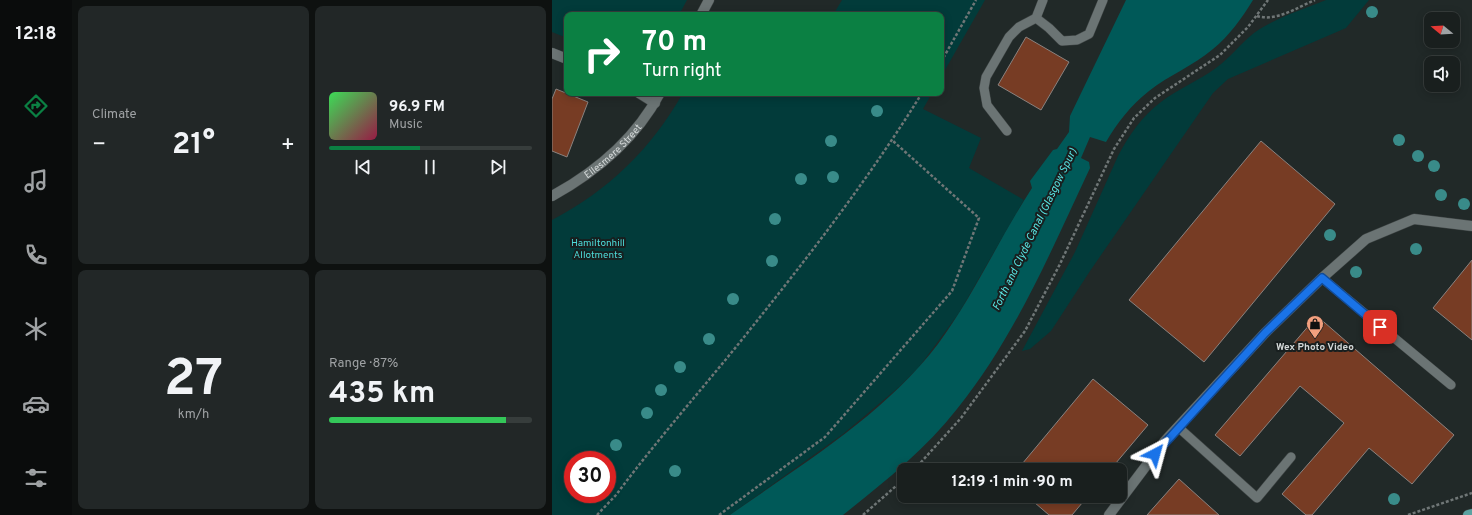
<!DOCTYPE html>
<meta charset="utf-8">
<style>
:root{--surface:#191f1e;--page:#222727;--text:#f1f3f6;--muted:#9fa2a4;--line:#373d3c;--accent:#0b8043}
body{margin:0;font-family:Overpass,sans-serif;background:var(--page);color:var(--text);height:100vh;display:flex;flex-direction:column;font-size:15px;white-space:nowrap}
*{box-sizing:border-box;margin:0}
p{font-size:13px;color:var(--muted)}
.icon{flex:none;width:22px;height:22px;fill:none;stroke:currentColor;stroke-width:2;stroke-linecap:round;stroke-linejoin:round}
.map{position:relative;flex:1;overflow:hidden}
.sheet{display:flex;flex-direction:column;gap:6px;padding:6px;background:#0e1110;width:480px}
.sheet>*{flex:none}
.top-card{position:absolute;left:12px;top:12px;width:380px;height:84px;border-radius:8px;box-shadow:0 2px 10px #0003,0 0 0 1px var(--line);background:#0b8043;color:#fff;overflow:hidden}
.needle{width:26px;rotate:288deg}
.tools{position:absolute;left:872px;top:12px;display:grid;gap:8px}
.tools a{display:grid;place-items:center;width:36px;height:36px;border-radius:8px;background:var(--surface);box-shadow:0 2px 10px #0003,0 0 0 1px var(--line);font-size:20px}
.speed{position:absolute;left:12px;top:451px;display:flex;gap:8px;font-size:20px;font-weight:700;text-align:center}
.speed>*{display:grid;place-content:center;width:52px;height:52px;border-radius:50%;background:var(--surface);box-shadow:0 2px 10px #0003,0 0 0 1px var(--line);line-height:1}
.speed .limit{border:6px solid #d22;background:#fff;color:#111}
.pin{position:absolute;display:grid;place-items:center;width:34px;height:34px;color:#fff;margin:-17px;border-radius:8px;box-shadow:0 2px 6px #0006}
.me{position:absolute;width:44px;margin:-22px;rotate:39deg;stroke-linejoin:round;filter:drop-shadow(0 0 3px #0008)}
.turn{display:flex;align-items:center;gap:14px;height:84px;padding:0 12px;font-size:18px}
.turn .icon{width:52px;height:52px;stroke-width:2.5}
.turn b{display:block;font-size:28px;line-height:34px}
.big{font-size:30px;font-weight:700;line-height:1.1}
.sheet .card{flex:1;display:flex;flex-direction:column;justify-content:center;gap:6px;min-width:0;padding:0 14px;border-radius:8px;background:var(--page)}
.sheet .dial{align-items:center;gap:0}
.dial b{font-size:52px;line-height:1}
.song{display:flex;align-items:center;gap:12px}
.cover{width:48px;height:48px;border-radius:6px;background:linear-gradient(135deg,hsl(130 70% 55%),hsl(340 70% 35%))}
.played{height:4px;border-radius:2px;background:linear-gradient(90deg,var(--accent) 45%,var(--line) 45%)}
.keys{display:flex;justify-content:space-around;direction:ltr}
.heat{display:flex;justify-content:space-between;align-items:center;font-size:22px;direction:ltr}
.charge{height:6px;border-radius:3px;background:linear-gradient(90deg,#34c759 87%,var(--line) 0)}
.sheet .tiles{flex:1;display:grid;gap:6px;grid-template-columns:repeat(2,1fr)}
.trip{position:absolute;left:345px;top:463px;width:230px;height:40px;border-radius:8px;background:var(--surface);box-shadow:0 2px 10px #0003,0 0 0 1px var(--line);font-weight:700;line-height:40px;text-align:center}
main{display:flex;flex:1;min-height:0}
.tabs{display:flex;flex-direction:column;width:72px;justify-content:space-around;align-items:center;background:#0a0c0c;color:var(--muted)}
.tabs .icon{width:28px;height:28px}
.tabs .current{color:var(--accent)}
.tabs b{font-size:18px;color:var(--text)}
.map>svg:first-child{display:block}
.green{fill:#023b3a;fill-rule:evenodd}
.water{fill:#005958}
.building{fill:#773c24;stroke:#8a827f}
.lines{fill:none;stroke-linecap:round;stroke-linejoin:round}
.lane-casing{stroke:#3f4545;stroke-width:10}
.street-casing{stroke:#3f4545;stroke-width:11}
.primary-casing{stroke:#3f4545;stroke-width:11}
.path{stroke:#6f7676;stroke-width:2.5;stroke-dasharray:3 2;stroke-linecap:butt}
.lane{stroke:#6b7474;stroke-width:9}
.street{stroke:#6b7474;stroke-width:10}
.primary{stroke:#5ba2a1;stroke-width:10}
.tree{fill:#398b89}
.route-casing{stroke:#114b97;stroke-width:10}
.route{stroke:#1a73e8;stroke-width:7}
.labels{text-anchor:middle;stroke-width:4;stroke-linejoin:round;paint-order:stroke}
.street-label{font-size:10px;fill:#d3d8d8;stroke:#181f1f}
.park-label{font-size:10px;fill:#4ddbd9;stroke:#181f1f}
.poi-label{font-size:10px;font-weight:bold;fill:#d3d8d8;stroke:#181f1f}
.water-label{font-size:11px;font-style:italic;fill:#58e4e2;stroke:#181f1f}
</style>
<main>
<nav class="tabs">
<b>12:18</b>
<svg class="icon current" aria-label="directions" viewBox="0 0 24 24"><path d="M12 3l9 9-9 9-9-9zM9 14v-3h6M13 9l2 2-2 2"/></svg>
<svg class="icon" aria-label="music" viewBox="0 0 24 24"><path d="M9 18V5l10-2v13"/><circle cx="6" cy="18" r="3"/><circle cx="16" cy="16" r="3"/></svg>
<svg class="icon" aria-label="phone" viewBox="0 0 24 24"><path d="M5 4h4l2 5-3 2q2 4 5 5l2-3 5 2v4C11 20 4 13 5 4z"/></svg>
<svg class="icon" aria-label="climate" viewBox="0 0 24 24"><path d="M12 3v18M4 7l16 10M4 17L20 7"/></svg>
<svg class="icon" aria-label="car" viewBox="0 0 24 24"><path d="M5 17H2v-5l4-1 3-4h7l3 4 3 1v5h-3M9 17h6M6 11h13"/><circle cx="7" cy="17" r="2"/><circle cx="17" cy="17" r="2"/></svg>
<svg class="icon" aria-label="filters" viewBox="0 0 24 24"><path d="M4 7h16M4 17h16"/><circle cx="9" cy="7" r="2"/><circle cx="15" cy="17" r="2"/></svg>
</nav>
<section class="sheet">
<div class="tiles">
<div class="card"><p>Climate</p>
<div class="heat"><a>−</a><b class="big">21°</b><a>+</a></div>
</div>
<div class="card">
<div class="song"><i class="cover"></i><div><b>96.9 FM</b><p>Music</p></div></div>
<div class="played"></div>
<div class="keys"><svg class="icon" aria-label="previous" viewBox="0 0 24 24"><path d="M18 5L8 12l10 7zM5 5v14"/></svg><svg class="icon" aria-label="pause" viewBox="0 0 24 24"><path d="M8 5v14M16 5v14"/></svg><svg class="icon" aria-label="next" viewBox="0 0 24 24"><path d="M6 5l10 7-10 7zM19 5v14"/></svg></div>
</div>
<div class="card dial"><b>27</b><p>km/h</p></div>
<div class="card"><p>Range · 87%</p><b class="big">435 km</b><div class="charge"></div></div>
</div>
</section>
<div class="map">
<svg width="920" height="515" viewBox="0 0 920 515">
<rect width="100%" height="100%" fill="#212928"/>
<g class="green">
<path d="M0,0H135L127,15H15V38L0,32Z"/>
<path d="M290,0H433L389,77V15H281Z"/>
<path d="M774,0H817L794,28L676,79L661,93L538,271L499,331L478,349L470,351L523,252L566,156C577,135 590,116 609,102C626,89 646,81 664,68C678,58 688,44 702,33C723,18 750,10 774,0Z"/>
<path d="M131,93H380L371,109L429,138L417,168L472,200L407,313L367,367L347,387L291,434L178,515H0V220C57,190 99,149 131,93ZM21,460H55V494H21Z"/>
</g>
<path class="water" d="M574,0H701C690,18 677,36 661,49C641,66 617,75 597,91C579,105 565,123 554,142L538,137L529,158L537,162L538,168C499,251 463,337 405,409C373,450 331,483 291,515H178C250,464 332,415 386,344C422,295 447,239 480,188L478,181L501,150L505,149L517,132L518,116Z"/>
<g class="building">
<path d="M474,37L517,62L489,110L446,85Z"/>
<path d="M4,89L36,102L15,157L0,151V99Z"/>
<path d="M709,141L783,204L652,362L577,300Z"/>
<path d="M920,260V340L881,308Z"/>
<path d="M765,316L902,435L860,484L817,448L760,515H754L730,494L792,423L748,386L688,456L663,435Z"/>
<path d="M541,379L596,425L558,470H465Z"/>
<path d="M627,479L667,515H595Z"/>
<path d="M475,496H536L520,515H497Z"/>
</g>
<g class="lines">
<defs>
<g id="lane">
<path d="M484,18L497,28L510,41L525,40L537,34L551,0"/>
<path d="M455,131L435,105L432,88L434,77L457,37L467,27L484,18L491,0"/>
<path d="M770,278L899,385"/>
<path d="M626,427L705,498L739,457"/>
</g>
<g id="street">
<path d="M149,15L157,0"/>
<path d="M0,53L15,59"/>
<path d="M87,93L103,103"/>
<path id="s1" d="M0,196C44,172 84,138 108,93"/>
<path d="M557,515L612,442L713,333L770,278L814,239L862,219L920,226"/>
</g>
<path id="primary" d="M916,515L920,514"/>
</defs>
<use href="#lane" class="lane-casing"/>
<use href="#street" class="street-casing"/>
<use href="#primary" class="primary-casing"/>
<g class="path">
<path d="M705,16C724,22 746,7 763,0"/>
<path d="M389,62L424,0"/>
<path d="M362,470L409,418L473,331L508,264L562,149L582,118L603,98L668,55L696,27L716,0"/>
<path d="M45,515L64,495C102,444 144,396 184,347C250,265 315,182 370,93"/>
<path d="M167,515L273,437L400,291L427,218L341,141"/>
<path d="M311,515L352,479"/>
<path d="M856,515L920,493"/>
</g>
<use href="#lane" class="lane"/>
<use href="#street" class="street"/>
<use href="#primary" class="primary"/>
</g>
<g class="tree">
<circle cx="820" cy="12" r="6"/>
<circle cx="325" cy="111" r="6"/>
<circle cx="847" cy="140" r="6"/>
<circle cx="279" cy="141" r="6"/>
<circle cx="866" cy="156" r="6"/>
<circle cx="882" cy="166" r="6"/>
<circle cx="281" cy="177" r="6"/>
<circle cx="249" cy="179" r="6"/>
<circle cx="889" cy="195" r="6"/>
<circle cx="912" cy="204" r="6"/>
<circle cx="223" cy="219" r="6"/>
<circle cx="778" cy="235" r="6"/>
<circle cx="864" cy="249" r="6"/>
<circle cx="220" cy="261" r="6"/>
<circle cx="804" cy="272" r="6"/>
<circle cx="181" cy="299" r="6"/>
<circle cx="157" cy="339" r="6"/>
<circle cx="128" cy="367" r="6"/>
<circle cx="109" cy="390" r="6"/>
<circle cx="95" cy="413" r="6"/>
<circle cx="64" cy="445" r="6"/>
<circle cx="123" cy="471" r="6"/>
<circle cx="842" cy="499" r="6"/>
</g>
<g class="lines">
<defs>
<path id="route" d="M603,454L713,333L770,278L828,327"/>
</defs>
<use href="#route" class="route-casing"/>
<use href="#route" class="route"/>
</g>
<defs>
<symbol id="shop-pin" viewBox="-11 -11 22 30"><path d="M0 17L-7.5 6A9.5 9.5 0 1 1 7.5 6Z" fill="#f2a07f" stroke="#181f1f"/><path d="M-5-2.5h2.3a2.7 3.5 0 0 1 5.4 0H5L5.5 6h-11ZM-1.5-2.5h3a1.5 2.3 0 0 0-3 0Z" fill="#111"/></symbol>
</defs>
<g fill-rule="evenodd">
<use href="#shop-pin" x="753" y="314" width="20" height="27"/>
</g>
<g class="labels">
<g class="street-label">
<text dy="4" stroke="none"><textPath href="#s1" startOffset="76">Ellesmere Street</textPath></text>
</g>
<g class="park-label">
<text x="46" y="246">Hamiltonhill<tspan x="46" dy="12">Allotments</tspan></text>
</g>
<g class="poi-label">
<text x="763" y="350">Wex Photo Video</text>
</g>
<g class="water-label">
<text transform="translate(482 229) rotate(-64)" y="4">Forth and Clyde Canal (Glasgow Spur)</text>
</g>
</g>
</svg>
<div class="tools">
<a><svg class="needle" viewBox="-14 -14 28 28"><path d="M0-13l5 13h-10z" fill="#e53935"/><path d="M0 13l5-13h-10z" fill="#9fa2a4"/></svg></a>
<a><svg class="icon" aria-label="sound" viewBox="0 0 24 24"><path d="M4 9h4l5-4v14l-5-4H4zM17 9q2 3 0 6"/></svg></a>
</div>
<div class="speed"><div class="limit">30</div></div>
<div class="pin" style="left:828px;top:327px;background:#d93025"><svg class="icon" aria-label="arrive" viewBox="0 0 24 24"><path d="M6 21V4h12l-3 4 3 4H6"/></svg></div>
<svg class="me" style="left:603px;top:454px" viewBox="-20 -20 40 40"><path d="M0-17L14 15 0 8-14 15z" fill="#1a73e8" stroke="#fff" stroke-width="4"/></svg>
<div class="trip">12:19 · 1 min · 90 m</div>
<div class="top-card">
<div class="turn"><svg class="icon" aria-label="right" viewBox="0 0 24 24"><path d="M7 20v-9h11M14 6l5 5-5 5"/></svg><div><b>70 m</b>Turn right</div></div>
</div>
</div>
</main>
